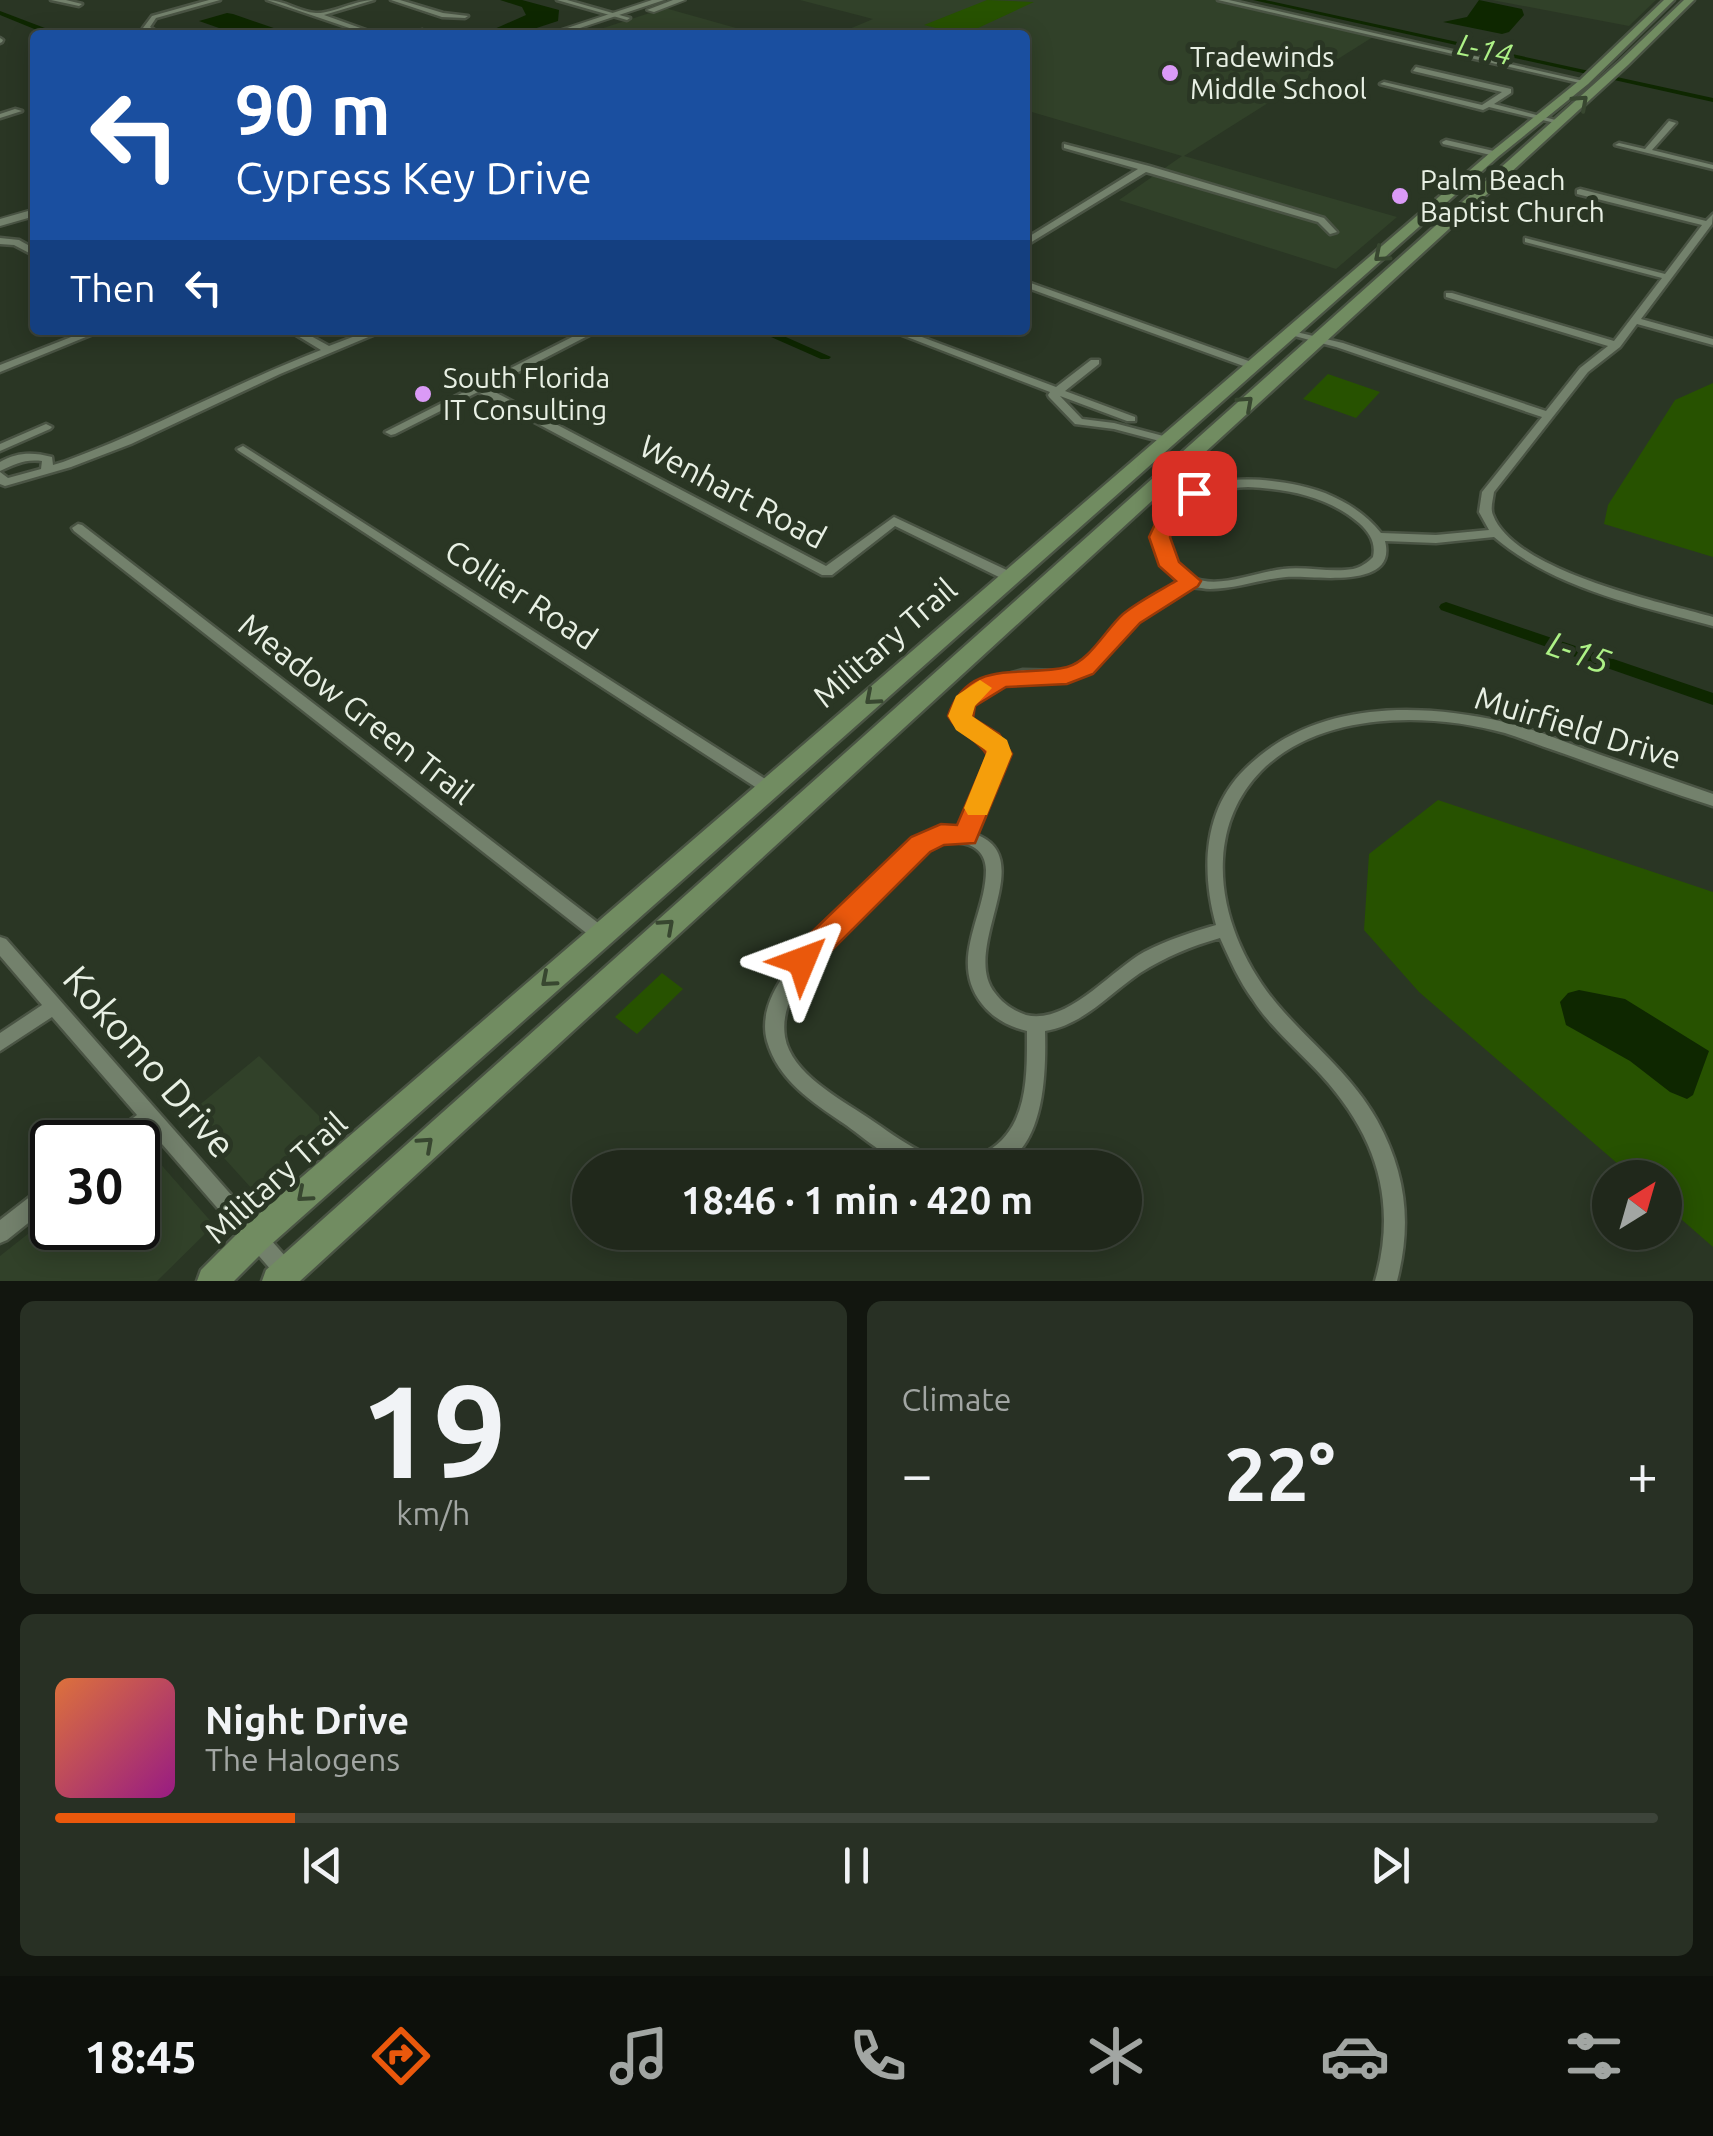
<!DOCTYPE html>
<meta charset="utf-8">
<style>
:root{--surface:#20281b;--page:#283024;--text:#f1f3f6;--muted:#a2a6a3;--line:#3d443a;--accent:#ea580c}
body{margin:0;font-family:Ubuntu,sans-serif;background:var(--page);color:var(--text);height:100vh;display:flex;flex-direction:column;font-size:38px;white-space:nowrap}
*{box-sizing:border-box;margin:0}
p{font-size:32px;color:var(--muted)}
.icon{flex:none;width:55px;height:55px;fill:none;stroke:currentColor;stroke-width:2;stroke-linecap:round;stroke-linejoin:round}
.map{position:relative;height:1281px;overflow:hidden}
.details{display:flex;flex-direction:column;gap:20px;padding:20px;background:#12160f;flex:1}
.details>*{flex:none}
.guide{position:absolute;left:30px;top:30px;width:1000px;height:305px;border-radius:10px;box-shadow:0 5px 25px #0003,0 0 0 2px var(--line);background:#1a4fa0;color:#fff;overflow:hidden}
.needle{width:65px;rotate:37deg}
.buttons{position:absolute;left:1592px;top:1160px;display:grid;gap:20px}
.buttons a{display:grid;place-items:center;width:90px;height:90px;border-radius:50%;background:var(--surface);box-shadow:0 5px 25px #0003,0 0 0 2px var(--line);font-size:50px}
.speed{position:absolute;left:30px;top:1120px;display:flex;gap:20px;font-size:50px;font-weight:700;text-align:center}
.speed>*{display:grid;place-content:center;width:130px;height:130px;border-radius:50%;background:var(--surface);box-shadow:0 5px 25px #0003,0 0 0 2px var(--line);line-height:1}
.speed .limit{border:5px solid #111;border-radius:15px;background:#fff;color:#111}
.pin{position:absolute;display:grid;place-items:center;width:85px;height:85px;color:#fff;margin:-42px;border-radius:20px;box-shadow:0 5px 15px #0006}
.me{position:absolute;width:110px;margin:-55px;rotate:46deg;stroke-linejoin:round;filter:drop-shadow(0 0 8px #0008)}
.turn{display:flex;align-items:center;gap:35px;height:210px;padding:0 40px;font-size:45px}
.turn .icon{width:130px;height:130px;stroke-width:2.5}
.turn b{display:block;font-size:70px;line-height:85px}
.then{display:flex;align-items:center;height:95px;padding:0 40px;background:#0003;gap:20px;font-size:38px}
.big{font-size:75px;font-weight:700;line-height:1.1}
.details .tile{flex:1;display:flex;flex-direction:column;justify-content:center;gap:15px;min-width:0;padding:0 35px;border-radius:15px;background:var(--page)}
.details .dial{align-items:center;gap:0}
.dial b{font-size:130px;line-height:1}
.song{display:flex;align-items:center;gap:30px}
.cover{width:120px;height:120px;border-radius:15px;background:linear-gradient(135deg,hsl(20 70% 55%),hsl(310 70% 35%))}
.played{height:10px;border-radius:5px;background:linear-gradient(90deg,var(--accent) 15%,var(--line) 15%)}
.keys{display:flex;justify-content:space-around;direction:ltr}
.heat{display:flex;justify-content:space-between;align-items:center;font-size:55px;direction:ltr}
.details .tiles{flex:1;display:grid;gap:20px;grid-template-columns:1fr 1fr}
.tile:last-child{grid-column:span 2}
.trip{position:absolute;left:572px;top:1150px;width:570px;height:100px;border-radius:50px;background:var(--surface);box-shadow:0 5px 25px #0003,0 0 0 2px var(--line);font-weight:700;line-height:100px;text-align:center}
.menu{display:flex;height:160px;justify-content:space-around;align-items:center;background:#0d100b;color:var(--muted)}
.menu .icon{width:70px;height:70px}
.menu .selected{color:var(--accent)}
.menu b{font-size:45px;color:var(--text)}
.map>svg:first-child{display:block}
.built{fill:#314129}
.green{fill:#275200}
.water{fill:#0e2700}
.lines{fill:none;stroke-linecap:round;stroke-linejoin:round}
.canal{fill:#0e2700;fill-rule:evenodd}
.minor-casing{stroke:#4a5444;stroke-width:5}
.tertiary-casing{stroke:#4a5444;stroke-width:4}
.secondary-casing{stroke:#4a5444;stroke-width:5}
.minor{fill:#73816c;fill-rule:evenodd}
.tertiary{fill:#73816c;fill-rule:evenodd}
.secondary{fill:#718c61;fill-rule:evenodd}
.oneway{stroke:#384730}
.route{fill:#ea580c;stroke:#983908;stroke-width:2.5}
.slow{fill:#f59e0b}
.poi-dot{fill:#da9af6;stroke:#2a3624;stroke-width:4}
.labels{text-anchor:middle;stroke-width:10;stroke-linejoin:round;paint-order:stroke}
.far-poi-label{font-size:28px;fill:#e8f0e4;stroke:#2a3624;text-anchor:start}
.far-water-label{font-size:30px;font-style:italic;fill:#adf186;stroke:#2a3624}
.street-label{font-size:32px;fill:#e8f0e4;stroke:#2a3624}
.water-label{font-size:35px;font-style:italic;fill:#adf186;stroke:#2a3624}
.near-street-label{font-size:38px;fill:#e8f0e4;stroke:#2a3624}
</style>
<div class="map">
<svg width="1713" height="1281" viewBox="0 0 1713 1281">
<rect width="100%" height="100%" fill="#2a3624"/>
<g class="built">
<path d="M800,0H1216L1376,35L1184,156L1397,217L1336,269L1119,200L1182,156L1025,110V35H835L873,19Z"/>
<path d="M1492,0H1656L1629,26Z"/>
<path d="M665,8L761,35H582Z"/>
<path d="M259,1056L328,1125L253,1190L186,1116Z"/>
<path d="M143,1144L214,1225L157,1281H0V1256L52,1215V1228H138V1148Z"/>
</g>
<g class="green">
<path d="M987,0L1034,2L963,35L924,25Z"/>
<path d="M1328,374L1380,392L1356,418L1303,399Z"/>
<path d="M1713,383V557L1604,524L1608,505L1675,400Z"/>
<path d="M1438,800L1713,892V1247L1665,1205V1178L1633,1177L1419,992L1364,930L1369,854Z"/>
<path d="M662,973L683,989L637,1034L615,1017Z"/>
</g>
<g class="water">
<path d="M500,0H522L559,10L558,21L515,35H481L526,15L522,7Z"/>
<path d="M1479,0L1522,9L1524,15L1509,32L1502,34L1443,22L1467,17Z"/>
<path d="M227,13L233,14L294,35H239L199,21Z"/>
<path d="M1579,990L1625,999L1709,1051L1693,1095L1687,1099L1670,1092L1630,1061L1566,1025L1560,1002L1568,993Z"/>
</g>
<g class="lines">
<g class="canal">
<path d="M1253,0H1265L1713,98V102Z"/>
<path d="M0,11L58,33L59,35H49L0,15Z"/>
<path d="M755,330H770L831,357L829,359H821Z"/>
<path d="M1446,602L1713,693V705L1441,610L1439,607L1441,604Z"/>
</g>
<defs>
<g id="minor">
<path d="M51,0H66L82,4L79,6Z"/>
<path d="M209,0H220L156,18L150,27L162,35H154L143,28L152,16Z"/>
<path d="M267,0C284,0 299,12 316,13C332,14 355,0 374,0L324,15L380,35H370Z"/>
<path d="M391,0H400L443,13L468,16L465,18L442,17Z"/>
<path d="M557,0H567L630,18L627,20Z"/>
<path d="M1218,0H1229L1588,82L1584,84Z"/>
<path d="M422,30L424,33L410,35L411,34Z"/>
<path d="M0,38L3,40L2,42L0,43Z"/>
<path d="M1416,67L1511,89V93L1494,104L1563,122L1559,124L1489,107L1483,110L1380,84L1384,82L1482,105L1502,92L1413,71Z"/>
<path d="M15,109L22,111L0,118V114Z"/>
<path d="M1669,121L1676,123L1652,150L1713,165V169L1615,145L1619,143L1645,149Z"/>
<path d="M1446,140L1498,152L1499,154L1495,156L1443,144L1442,142Z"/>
<path d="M1064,144L1149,166L1324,218L1337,232L1330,234L1318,222L1146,172L1025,246V239L1138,169L1064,148Z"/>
<path d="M1580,189L1706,221L1713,214L1712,224L1641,319L1713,339V345L1637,324L1620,347L1588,372L1494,492C1493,500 1490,508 1493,515C1514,571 1660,602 1713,617V626C1637,605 1555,589 1494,537L1436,543L1385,541C1398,591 1312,575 1286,577C1261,579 1236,589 1210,589C1203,589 1194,586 1188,588C1178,592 1145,614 1136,622C1115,640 1103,668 1075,678C1046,689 1015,671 986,693C976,701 971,705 968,716L998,739L1008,754L975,834C1041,857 959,948 995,993C1002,1003 1014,1011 1026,1015C1067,1025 1110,971 1144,952C1167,940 1192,932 1216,925C1201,871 1203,810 1245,769C1313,701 1416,702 1504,722C1535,729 1567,743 1598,754C1636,767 1675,781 1713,794V806C1662,790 1613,771 1562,753C1543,747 1524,739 1505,733C1428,712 1321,711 1261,771C1237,796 1225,825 1223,859C1220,915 1247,971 1283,1011C1315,1047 1353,1077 1377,1120C1406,1173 1412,1223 1397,1281H1375C1398,1201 1376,1135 1321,1075C1298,1050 1271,1028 1253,1000C1239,981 1230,960 1220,938C1192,946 1165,957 1140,973C1109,994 1083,1025 1045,1031C1046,1073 1045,1145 1000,1166C990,1171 973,1168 961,1168L964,1161C971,1158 979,1156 986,1152C1029,1128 1027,1074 1027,1031C1009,1027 993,1018 982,1004C948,960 986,916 986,870C985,838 947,838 926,849L806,972C793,992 781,1012 785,1037C791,1073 840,1099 867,1117C885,1129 902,1142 920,1151C930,1155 940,1157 950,1161L953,1168C941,1168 926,1170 915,1168C892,1163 862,1136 843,1123C812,1102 778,1080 767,1041C751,983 837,919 874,883C888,870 900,850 916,840C928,831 946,829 960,830L992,754C983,738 963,733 953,717L960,698L985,680L1023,670L1066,671L1080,666L1127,615L1179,582C1166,571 1154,555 1154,537C1154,526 1159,517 1165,509C1199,468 1281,477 1325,493C1347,502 1367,515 1381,533L1436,535L1489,530L1479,512L1482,492L1542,417L1336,347L1287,334L1292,331L1343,343L1546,411L1580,368L1608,346L1446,297V293H1452L1614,341L1662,278L1525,242V238L1665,274L1702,225L1577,194V190ZM1248,487C1288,489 1327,496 1359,523C1370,533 1376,543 1373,557C1367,563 1361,567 1353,569C1330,573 1306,566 1283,569C1255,572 1218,590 1191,577C1179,572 1171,560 1168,547C1154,501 1216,488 1248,487Z"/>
<path d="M0,238L19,240L35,249V256L14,245L0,244Z"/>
<path d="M1025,281L1257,364L1258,366L1253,369L1249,368L1025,287Z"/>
<path d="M89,330H103L0,372V365Z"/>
<path d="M288,330H300L329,346L371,330H385L280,374L131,444L71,467L5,486L0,484V472L8,478L41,469L42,461C24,459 16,464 0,471V462C17,452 33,452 52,457L53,465L63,462C151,430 233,384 321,350Z"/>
<path d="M586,330H599L487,388L826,566L894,517L1015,574L1017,577L1010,581L1005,580L895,526L832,575H822L478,392L395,434L391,435L385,432Z"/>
<path d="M889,330H903L1056,387L1091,360H1099V364L1065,391L1135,417V421H1127L1060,396L1082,419L1114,423L1171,438L1173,440L1167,443L1114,429L1075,424L1049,397L1048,395L1050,392Z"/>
<path d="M46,424L52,427L50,429L0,451V444Z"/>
<path d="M243,446L773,784L776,788L773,792H763L239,451L237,449Z"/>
<path d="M78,524L82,525L606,929L609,934L606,939L600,941L594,939L74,531L72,528Z"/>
<path d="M0,937L6,939L293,1265L297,1272L293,1279H279L149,1129L132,1142H107L110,1135L137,1115L52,1017L0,1051V1033L42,1005L0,956Z"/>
<path d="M52,1182V1204L7,1240L0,1243V1220L45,1185Z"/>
</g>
<g id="tertiary">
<path d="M652,0H664L559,35H546Z"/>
<path d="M673,0H685L654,12L647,10Z"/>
<path d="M35,209V216L0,226V219Z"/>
</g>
<g id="secondary">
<path d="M1664,0H1674L1588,84L1499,156L267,1248L234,1281H197L201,1270L245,1226L1491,152L1580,80Z"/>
<path d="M1684,0H1694L1628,65L300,1281H262L266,1270L1620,61Z"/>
</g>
</defs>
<use href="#minor" class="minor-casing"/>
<use href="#tertiary" class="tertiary-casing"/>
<use href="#secondary" class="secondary-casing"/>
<use href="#minor" class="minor"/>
<use href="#tertiary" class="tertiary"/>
<use href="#secondary" class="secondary"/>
</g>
<defs><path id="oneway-chevron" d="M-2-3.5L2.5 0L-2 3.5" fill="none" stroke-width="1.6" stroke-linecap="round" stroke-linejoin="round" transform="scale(2.5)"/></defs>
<g class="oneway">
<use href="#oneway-chevron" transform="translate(1581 102) rotate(-42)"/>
<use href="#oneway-chevron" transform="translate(1381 255) rotate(139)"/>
<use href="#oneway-chevron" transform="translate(1246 403) rotate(-42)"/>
<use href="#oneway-chevron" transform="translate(872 698) rotate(139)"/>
<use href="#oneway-chevron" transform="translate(667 926) rotate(-42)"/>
<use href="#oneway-chevron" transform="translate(548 980) rotate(139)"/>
<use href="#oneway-chevron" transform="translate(426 1144) rotate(-42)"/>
<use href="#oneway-chevron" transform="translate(304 1195) rotate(139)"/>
</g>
<path class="route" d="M1194,487L1204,493L1181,510L1170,537L1179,562L1201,581L1198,586L1140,623L1093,674L1067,684L1006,687L975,706L973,718L999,734L1012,754L975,843L944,845L930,852L812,970L802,973L791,970L787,961L791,952L911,837L941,824L957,825L987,755C977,738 958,734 948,716C968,657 1022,678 1067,667C1090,661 1106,629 1123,614C1139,601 1159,591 1176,581L1159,566L1149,537L1165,503Z"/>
<path class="slow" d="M980,680L992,688L975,706L972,716L1007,740L1012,754L987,815H968L964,808L987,751L956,730L948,716L956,696Z"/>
<g class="poi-dot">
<circle cx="1170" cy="73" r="10"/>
<circle cx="1400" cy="196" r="10"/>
<circle cx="423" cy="394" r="10"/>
</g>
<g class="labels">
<g class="far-poi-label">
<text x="1190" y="67">Tradewinds<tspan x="1190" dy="32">Middle School</tspan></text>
<text x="1420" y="190">Palm Beach<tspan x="1420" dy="32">Baptist Church</tspan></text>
<text x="443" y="388">South Florida<tspan x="443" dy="32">IT Consulting</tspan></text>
</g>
<g class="far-water-label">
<text transform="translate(1485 50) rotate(12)" y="10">L-14</text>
</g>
<g class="street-label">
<text transform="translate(733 492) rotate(28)" y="11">Wenhart Road</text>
<text transform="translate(521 595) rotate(33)" y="11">Collier Road</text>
<text transform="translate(885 643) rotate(-41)" y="11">Military Trail</text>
<text transform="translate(356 709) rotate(38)" y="11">Meadow Green Trail</text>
<text transform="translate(1578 728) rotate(17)" y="11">Muirfield Drive</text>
<text transform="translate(276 1178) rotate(-42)" y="11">Military Trail</text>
</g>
<g class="water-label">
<text transform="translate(1579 653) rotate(19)" y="12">L-15</text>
</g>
<g class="near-street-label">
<text transform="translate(149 1062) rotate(49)" y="13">Kokomo Drive</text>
</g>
</g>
</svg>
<div class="buttons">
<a><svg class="needle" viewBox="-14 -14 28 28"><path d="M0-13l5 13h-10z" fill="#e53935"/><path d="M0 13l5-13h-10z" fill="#a2a6a3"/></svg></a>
</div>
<div class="speed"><div class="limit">30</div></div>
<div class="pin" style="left:1194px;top:493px;background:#d93025"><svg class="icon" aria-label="arrive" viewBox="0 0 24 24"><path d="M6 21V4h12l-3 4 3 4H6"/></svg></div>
<svg class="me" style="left:802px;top:961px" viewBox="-20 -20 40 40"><path d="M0-17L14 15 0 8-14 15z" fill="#ea580c" stroke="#fff" stroke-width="4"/></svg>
<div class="trip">18:46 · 1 min · 420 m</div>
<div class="guide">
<div class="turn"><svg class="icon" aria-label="left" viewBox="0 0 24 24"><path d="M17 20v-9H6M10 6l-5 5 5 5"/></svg><div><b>90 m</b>Cypress Key Drive</div></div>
<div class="then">Then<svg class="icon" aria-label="left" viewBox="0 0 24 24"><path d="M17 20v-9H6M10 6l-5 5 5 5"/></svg></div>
</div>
</div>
<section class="details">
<div class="tiles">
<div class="tile dial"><b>19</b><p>km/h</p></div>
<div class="tile"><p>Climate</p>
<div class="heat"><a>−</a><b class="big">22°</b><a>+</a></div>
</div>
<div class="tile">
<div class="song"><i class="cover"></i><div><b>Night Drive</b><p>The Halogens</p></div></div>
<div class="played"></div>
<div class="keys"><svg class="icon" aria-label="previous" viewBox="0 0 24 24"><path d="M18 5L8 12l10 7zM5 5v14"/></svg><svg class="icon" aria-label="pause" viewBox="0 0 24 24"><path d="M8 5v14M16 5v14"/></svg><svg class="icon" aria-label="next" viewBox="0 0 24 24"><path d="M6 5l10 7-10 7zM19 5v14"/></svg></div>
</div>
</div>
</section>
<nav class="menu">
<b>18:45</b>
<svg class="icon selected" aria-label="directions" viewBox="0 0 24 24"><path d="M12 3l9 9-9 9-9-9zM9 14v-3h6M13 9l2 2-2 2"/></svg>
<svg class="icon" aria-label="music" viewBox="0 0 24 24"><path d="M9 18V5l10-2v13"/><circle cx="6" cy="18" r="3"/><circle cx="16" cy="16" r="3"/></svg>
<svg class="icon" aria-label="phone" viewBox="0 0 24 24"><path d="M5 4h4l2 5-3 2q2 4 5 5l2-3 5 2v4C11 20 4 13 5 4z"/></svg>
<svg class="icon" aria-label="climate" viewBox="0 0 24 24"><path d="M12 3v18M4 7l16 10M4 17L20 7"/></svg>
<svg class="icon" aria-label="car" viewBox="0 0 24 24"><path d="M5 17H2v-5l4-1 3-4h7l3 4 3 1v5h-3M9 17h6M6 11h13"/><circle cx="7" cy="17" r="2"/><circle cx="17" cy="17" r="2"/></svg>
<svg class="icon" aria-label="filters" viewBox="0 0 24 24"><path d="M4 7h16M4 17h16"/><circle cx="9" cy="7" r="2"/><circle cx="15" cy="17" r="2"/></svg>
</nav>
